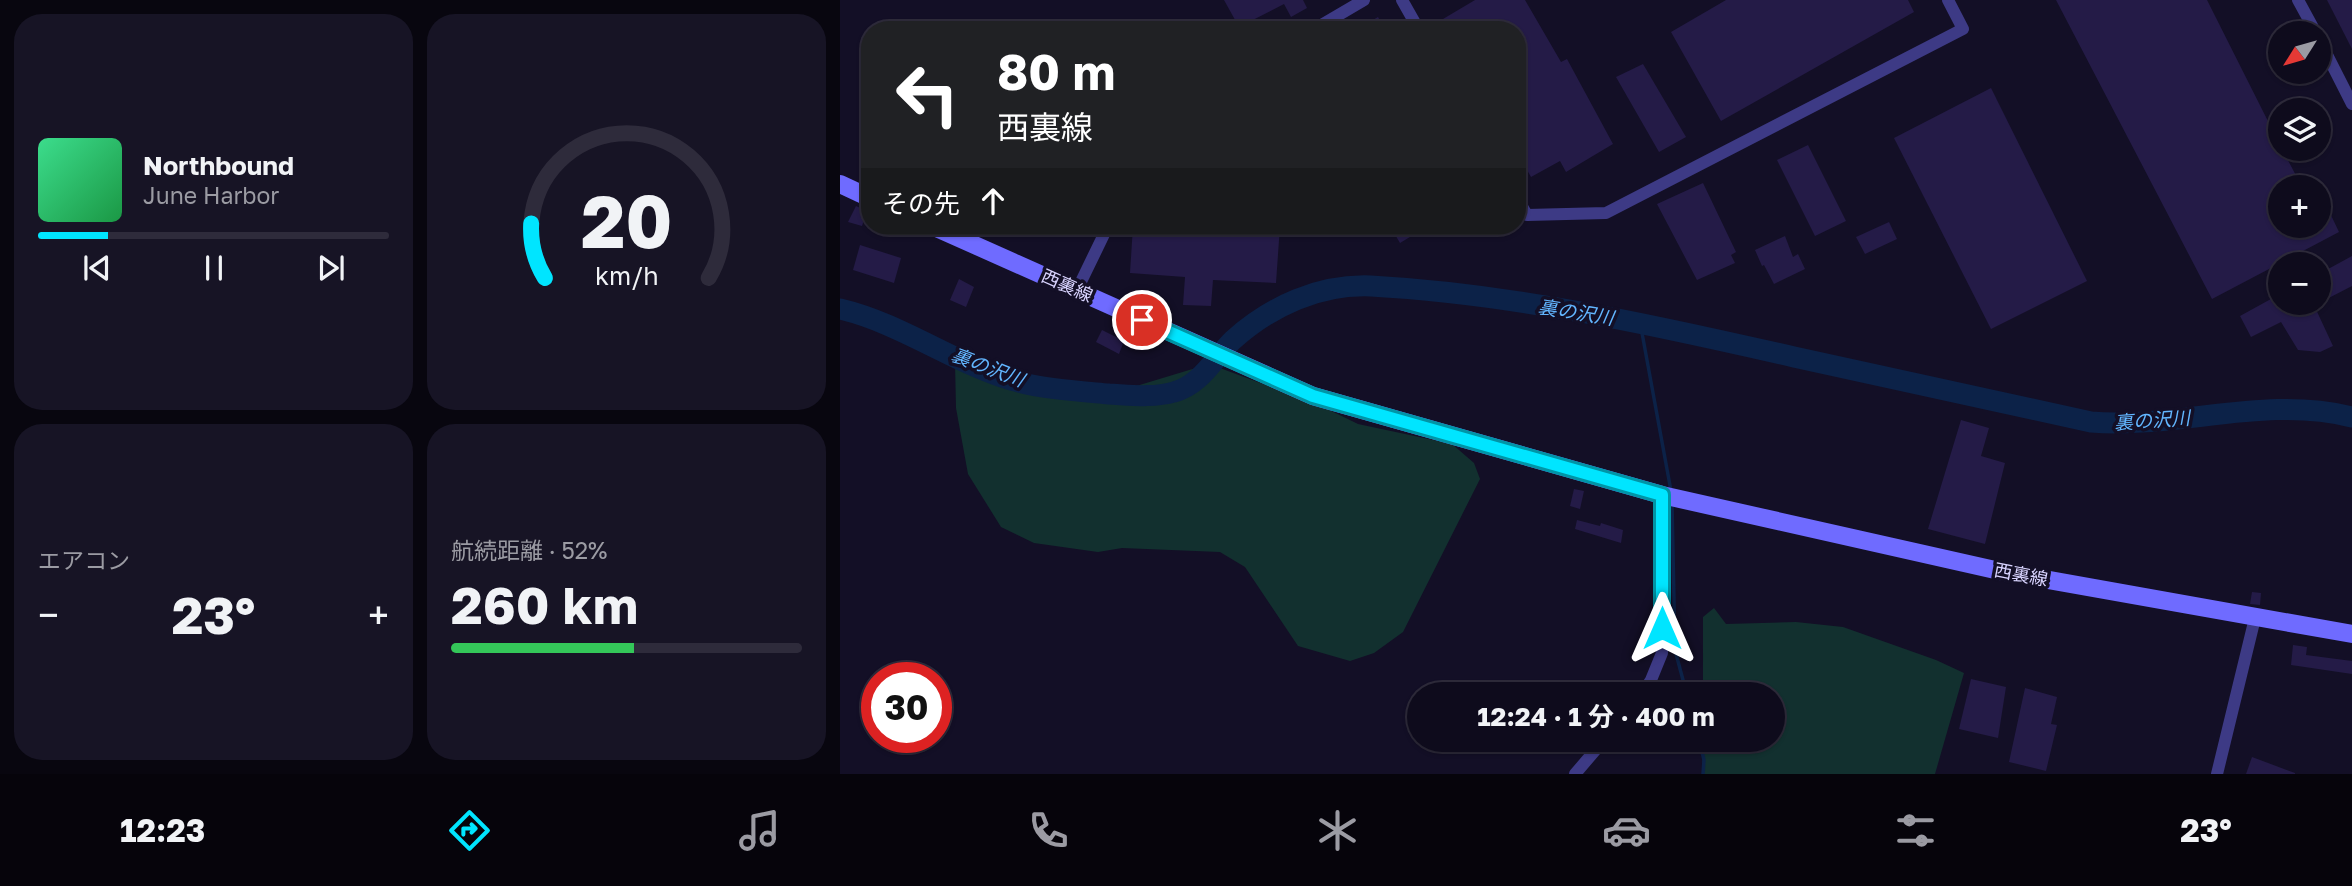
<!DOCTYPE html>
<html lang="ja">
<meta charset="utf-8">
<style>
:root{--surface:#0e0b1c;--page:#171425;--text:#f1f3f6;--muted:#9b9ba3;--line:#2e2b3b;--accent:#00e5ff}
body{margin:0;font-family:"Golos Text","Noto Sans JP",sans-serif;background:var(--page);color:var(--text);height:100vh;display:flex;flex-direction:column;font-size:26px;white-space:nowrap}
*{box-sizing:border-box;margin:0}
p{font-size:23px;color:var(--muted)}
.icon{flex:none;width:38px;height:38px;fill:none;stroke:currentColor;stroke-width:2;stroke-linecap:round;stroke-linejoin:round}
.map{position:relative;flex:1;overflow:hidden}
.side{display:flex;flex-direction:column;gap:14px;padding:14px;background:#08060f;width:840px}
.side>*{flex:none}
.hud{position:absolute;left:21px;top:21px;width:665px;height:214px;border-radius:28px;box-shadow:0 2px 5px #0004,0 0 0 2px var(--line);background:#202124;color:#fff;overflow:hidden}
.needle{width:46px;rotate:233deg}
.tools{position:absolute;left:1428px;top:21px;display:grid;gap:14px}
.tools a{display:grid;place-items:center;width:63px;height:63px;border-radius:50%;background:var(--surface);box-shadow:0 2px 5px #0004,0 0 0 2px var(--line);font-size:35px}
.speed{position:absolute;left:21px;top:662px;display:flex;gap:14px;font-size:35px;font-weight:700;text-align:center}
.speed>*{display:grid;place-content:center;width:91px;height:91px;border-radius:50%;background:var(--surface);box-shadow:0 2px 5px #0004,0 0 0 2px var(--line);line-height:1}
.speed .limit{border:10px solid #d22;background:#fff;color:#111}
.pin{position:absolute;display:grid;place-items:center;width:60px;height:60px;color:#fff;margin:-30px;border:4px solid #fff;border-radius:50%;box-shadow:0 2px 7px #0007}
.me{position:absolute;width:77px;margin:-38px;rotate:0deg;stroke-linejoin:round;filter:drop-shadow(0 0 5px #0008)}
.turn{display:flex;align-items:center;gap:24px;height:147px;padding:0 21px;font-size:32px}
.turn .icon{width:91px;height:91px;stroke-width:2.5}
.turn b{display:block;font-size:49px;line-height:60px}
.then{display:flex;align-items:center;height:66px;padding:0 21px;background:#0003;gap:14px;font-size:26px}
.big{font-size:52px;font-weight:700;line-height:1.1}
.side .tile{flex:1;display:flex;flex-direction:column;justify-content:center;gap:10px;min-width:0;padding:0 24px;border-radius:28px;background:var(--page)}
.side .dial{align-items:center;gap:0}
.dial svg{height:182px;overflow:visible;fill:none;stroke:var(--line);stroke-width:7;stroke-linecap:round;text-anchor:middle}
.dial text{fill:var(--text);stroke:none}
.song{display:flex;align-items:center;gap:21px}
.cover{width:84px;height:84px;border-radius:10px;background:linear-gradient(135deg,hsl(150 70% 55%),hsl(140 70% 35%))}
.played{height:7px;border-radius:4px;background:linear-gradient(90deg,var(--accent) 20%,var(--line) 20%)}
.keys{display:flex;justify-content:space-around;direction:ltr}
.heat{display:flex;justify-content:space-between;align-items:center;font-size:38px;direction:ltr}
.charge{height:10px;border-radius:5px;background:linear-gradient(90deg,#34c759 52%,var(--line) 0)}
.side .tiles{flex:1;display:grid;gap:14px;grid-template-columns:repeat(2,1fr)}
.trip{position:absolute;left:567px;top:682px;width:378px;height:70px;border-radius:35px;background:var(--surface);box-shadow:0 2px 5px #0004,0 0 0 2px var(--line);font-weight:700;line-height:70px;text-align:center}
.tab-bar{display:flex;height:112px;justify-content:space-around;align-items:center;background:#06040b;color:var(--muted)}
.tab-bar .icon{width:49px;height:49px}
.tab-bar .on{color:var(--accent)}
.tab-bar b{font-size:32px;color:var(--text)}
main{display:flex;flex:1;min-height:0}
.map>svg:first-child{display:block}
.green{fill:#12302f}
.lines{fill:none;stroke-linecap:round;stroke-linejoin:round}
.stream{stroke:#0c2248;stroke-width:3.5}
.river{stroke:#0c2248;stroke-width:21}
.building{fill:#241b47}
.street{stroke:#3d3a85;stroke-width:12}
.secondary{stroke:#6f6bff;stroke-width:18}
.route-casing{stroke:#0095a6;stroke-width:18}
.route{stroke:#00e5ff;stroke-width:12}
.labels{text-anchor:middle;stroke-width:7;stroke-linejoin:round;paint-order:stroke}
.street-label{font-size:18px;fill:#d9d4ff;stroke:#130f26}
.water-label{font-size:19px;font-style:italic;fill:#62b6ff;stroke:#130f26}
</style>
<main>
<section class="side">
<div class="tiles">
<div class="tile">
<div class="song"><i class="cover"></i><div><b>Northbound</b><p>June Harbor</p></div></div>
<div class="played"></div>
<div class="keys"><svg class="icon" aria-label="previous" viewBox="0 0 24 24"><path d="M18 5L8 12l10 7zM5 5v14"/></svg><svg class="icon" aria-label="pause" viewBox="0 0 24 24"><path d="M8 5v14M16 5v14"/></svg><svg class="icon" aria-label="next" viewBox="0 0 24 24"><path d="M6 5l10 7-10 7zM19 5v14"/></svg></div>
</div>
<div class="tile dial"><svg viewBox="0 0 100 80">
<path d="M14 69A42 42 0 1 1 86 69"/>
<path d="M14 69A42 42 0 0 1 8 45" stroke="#00e5ff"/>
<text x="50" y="56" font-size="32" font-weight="700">20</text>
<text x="50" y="72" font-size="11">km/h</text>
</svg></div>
<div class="tile"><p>エアコン</p>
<div class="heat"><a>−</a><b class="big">23°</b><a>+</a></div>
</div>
<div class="tile"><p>航続距離 · 52%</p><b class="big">260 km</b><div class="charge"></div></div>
</div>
</section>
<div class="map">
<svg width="1512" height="774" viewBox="0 0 1512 774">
<rect width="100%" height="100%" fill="#130f26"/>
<g class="green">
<path d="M115,362L223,389L293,387L369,364L475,403L518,424L612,444L634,463L640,479L563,632L534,653L510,661L458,646L405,567L380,552L282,548L258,552L194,543L161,527L128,474L116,408Z"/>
<path d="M874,608L886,624L956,622L1003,627L1096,660L1124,673L1095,774H862L863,740H933V695H863V617Z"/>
</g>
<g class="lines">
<g class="stream">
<path d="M800,322L831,491"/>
<path d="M832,502L835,650L847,695"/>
<path d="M859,740L864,760L863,774"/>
</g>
<path class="river" d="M0,309C60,323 112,362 171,380C202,389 236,391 269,394C290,395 313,398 334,392C361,385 374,358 393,340C431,306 479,284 531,286C674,294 814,325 954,357C1052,379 1151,401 1251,422C1338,429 1426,395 1512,417"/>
</g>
<g class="building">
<path d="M384,0H463L467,8L451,17L444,4L399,27Z"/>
<path d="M635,0H685L721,62L727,59L773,144L726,172L720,161L691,177L677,152V30H608L603,19Z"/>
<path d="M886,0H1068L1074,12L881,121L831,32Z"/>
<path d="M1216,0H1367L1440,145V149H1442L1462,187H1440V226H1479V190L1499,232L1372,299Z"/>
<path d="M1487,0H1512V49Z"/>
<path d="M538,17L545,30H516Z"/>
<path d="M803,64L846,137L819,152L776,77Z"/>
<path d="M1151,88L1247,281L1151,329L1054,138Z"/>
<path d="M968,145L1006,221L975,236L937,160Z"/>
<path d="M863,183L896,252L891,255L895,263L857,280L817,204Z"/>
<path d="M16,206L27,211L22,226L8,222Z"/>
<path d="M1049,222L1057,239L1025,254L1016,237Z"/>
<path d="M293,226H440L436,283L373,280L371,306L343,305L345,277L290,273Z"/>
<path d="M550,226H588L560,243Z"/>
<path d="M590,226H616L596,236Z"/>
<path d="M945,236L953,257L958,254L965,269L934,284L924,265L922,266L915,250Z"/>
<path d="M20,245L61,258L54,283L13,270Z"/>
<path d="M1512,256V286L1479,303V274Z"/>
<path d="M119,279L134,287L126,307L110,300Z"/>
<path d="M1440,294V303H1473L1493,346L1480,352L1458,350L1441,322L1411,337L1400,316Z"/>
<path d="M262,330L284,341L279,354L256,342Z"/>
<path d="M1121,420L1149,428L1141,456L1165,463L1145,544L1088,529Z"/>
<path d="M734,489L744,491L740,509L730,506Z"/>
<path d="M737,520L760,526L761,523L783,530L781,543L735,529Z"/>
<path d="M1412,592L1421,593L1420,605L1410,604Z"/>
<path d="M1453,645L1467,647L1466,655L1512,661V674L1451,665Z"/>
<path d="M1131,679L1166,687L1158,738L1119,729Z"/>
<path d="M1185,688L1217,697L1211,724L1217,725L1206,771L1169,762Z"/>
<path d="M1412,757L1455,773V774H1406Z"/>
</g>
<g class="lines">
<g class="street">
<path d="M562,0L579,30"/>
<path d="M1458,0L1476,33"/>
<path d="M473,30L524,0"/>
<path d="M1479,39L1512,104"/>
<path d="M677,198L687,215L766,213L1123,29L1108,0"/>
<path d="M237,290L268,226"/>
<path d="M801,695L811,680L822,653V495"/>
<path d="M735,774L764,740"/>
<path d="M1377,774L1415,618"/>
</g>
<g class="secondary">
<path d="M0,184L30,198"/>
<path d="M92,226L473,396L822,495L1164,572L1512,634"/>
</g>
</g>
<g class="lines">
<defs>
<path id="route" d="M302,320L473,396L822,495V628"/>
</defs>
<use href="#route" class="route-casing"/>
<use href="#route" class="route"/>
</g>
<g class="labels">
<g class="street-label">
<text transform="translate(227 286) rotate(24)" y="6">西裏線</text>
<text transform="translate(1181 575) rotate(11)" y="6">西裏線</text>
</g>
<g class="water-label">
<text transform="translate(736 312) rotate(9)" y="7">裏の沢川</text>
<text transform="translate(148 367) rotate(21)" y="7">裏の沢川</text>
<text transform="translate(1312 420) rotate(-4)" y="7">裏の沢川</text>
</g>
</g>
</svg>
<div class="tools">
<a><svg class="needle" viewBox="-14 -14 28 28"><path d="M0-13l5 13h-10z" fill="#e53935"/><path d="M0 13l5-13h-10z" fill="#9b9ba3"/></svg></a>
<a><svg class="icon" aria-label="layers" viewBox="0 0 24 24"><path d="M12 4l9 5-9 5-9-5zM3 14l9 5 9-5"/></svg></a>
<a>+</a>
<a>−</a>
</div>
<div class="speed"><div class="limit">30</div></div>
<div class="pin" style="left:302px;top:320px;background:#d93025"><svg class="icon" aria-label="arrive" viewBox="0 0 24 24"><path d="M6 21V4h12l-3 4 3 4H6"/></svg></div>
<svg class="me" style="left:822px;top:628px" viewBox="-20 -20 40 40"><path d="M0-17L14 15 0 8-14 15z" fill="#00e5ff" stroke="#fff" stroke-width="4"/></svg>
<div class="trip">12:24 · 1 分 · 400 m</div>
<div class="hud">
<div class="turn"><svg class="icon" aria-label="left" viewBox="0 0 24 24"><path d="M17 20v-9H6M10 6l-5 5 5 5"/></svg><div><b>80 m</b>西裏線</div></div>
<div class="then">その先<svg class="icon" aria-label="ahead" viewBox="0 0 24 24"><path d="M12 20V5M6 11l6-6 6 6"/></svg></div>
</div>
</div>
</main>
<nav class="tab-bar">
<b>12:23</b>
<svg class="icon on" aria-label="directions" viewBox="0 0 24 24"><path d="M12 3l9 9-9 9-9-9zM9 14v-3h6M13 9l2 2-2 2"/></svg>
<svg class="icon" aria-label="music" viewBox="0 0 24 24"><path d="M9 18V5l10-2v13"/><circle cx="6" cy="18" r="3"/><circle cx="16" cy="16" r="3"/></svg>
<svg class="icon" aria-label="phone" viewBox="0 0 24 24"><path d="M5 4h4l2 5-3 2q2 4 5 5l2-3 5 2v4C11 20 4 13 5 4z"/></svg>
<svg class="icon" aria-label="climate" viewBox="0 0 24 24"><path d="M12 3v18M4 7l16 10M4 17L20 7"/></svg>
<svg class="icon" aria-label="car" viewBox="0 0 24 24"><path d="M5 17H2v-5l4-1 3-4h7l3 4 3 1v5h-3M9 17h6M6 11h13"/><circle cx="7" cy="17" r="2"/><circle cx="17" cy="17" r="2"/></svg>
<svg class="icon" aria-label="filters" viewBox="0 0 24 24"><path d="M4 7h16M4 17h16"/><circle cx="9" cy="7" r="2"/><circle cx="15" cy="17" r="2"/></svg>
<b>23°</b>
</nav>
